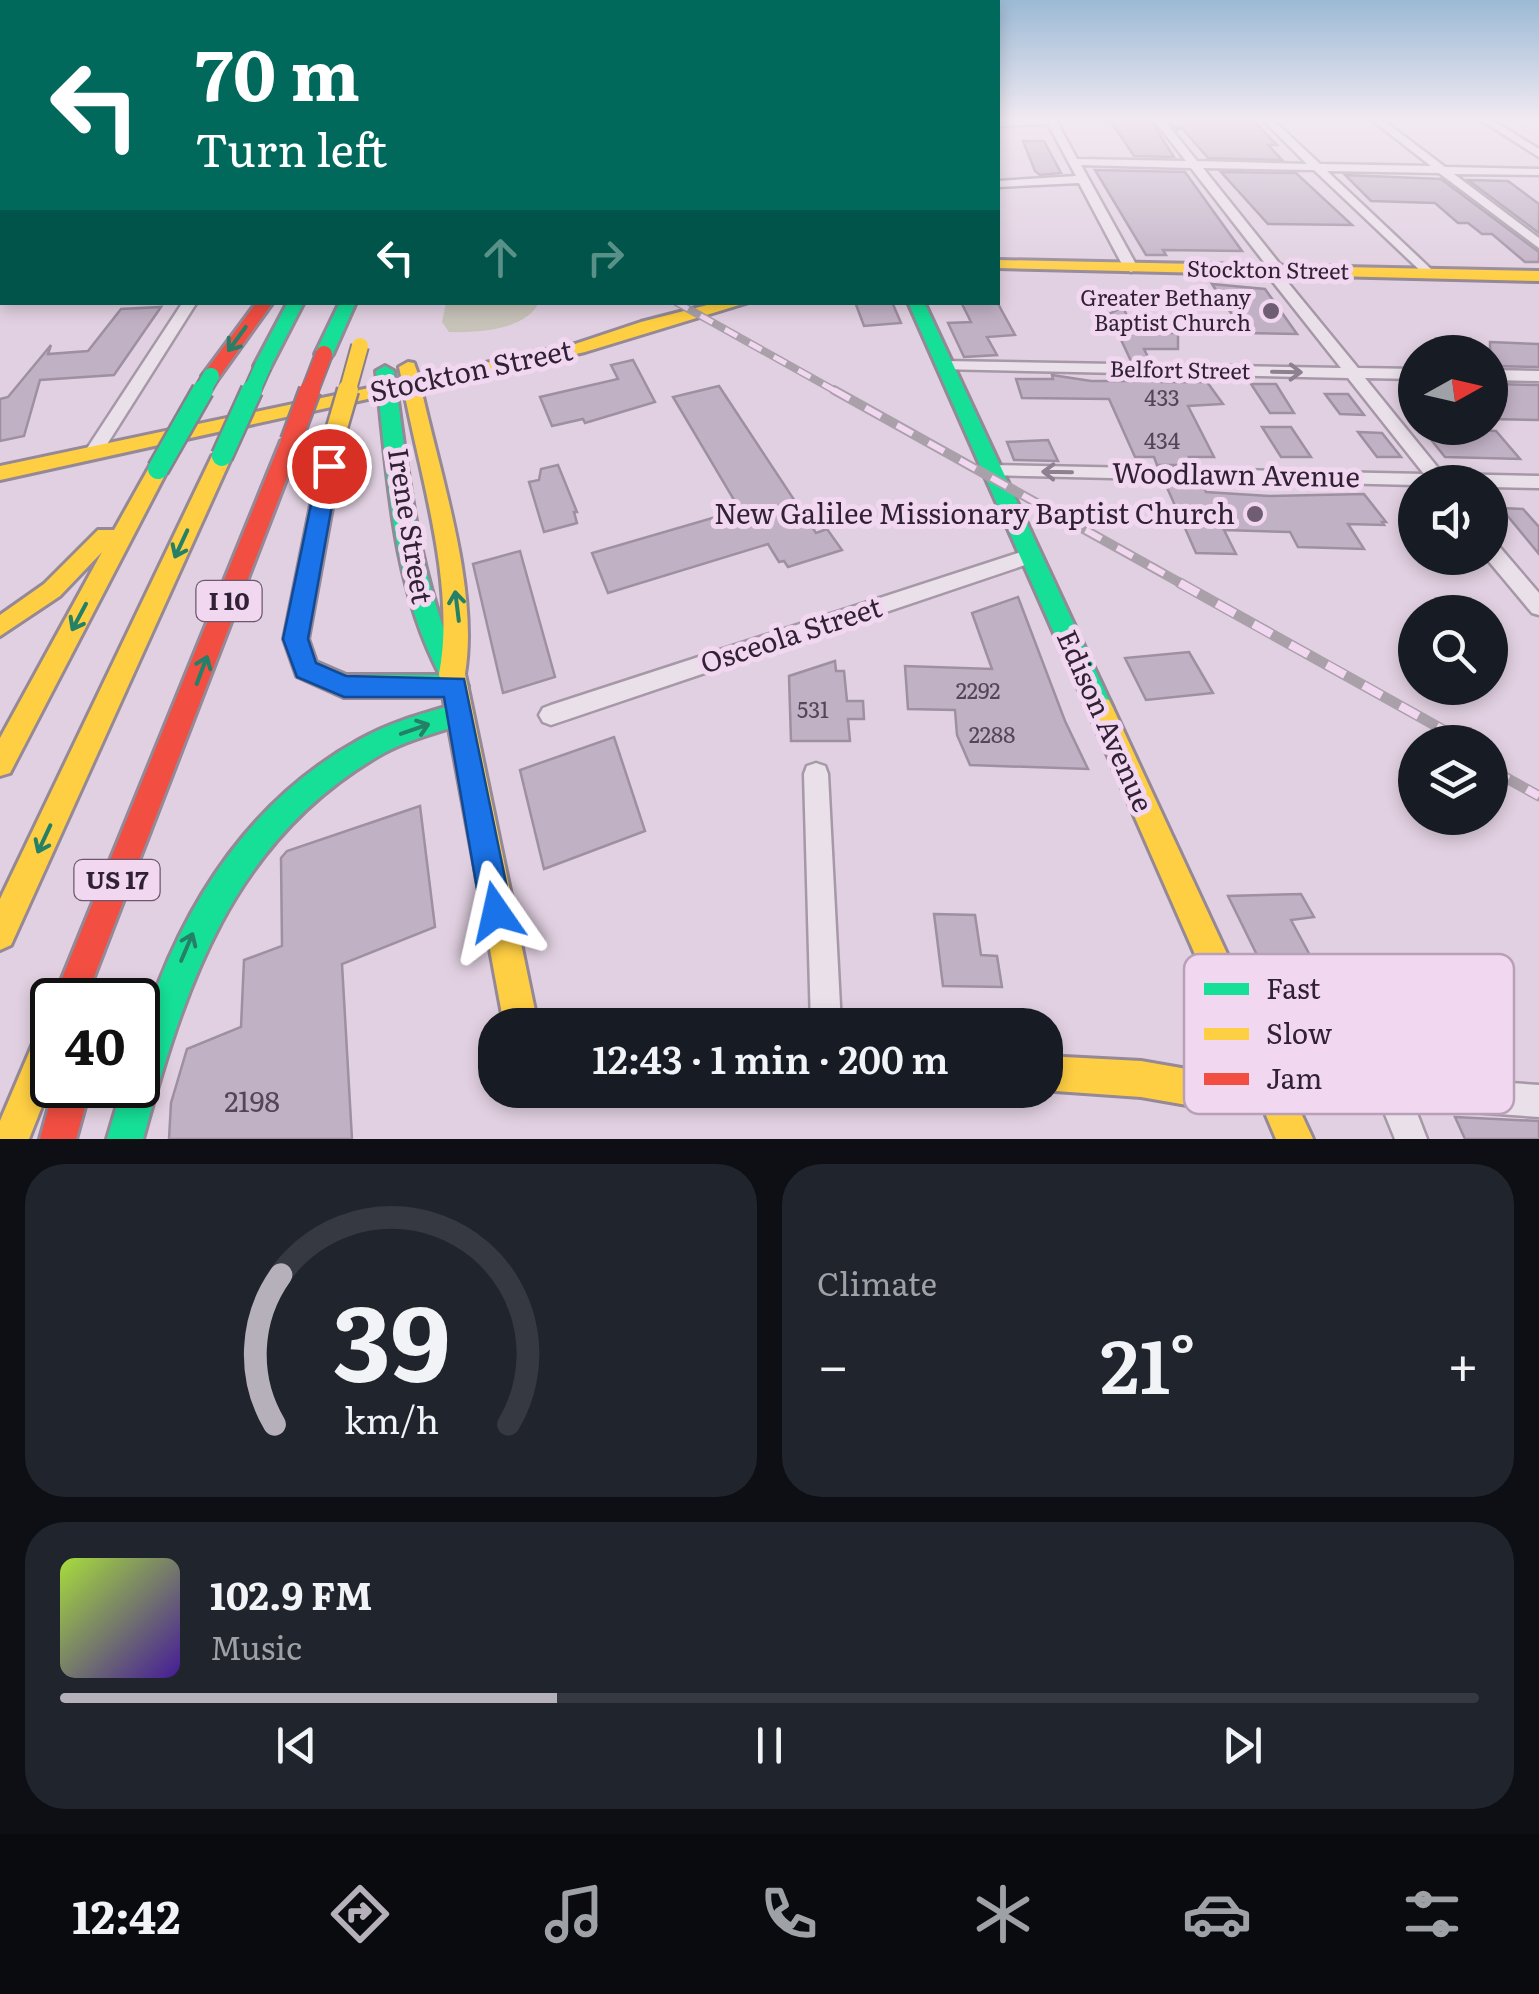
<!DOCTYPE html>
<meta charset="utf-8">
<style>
:root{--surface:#171b24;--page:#20242c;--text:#f1f3f6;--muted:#9ea1a6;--line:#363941;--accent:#b6b0ba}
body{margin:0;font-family:Literata,serif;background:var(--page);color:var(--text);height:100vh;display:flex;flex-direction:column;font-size:38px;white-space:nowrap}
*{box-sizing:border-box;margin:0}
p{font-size:32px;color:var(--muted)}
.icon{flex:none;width:55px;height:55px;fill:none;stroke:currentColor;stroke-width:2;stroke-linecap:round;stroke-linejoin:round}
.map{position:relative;height:1139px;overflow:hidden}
.panel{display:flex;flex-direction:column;gap:25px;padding:25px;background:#0d0f14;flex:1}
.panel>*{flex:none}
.hud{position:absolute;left:0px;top:0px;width:1000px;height:305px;box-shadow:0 5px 15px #0003;background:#00695c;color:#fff;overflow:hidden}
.needle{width:65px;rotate:82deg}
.controls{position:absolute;left:1398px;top:335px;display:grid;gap:20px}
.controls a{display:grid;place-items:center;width:110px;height:110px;border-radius:50%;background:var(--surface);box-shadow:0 5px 15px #0003;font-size:50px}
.speed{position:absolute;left:30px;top:978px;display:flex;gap:20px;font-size:50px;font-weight:700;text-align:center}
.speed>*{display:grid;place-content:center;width:130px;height:130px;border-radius:50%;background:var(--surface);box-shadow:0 5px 15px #0003;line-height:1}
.speed .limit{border:5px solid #111;border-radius:15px;background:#fff;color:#111}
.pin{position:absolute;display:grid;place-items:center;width:85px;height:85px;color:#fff;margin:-42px;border:5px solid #fff;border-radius:50%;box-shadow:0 2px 10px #0007}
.me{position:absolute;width:110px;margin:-55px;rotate:349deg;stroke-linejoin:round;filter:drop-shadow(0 0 8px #0008)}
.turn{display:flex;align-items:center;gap:35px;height:210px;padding:0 30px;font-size:45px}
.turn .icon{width:130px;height:130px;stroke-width:2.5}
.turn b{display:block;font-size:70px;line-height:85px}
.lanes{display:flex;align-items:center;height:95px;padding:0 30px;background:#0003;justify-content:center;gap:50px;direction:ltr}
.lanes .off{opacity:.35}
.big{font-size:75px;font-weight:600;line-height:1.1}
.panel .card{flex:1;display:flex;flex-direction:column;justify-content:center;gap:15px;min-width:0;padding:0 35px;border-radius:40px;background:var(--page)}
.panel .dial{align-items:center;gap:0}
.dial svg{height:260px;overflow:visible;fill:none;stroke:var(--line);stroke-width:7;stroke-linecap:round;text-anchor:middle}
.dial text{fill:var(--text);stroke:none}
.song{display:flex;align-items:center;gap:30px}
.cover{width:120px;height:120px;border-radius:15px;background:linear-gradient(135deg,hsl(80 70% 55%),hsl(260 70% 35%))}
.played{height:10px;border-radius:5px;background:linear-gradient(90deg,var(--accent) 35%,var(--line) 35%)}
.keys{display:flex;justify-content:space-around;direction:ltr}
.heat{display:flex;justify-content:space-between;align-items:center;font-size:55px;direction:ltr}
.panel .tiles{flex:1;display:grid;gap:25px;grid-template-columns:1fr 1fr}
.card:last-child{grid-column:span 2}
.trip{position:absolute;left:478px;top:1008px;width:585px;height:100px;border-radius:40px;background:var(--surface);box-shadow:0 5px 15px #0003;font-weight:600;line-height:100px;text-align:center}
.dock{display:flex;height:160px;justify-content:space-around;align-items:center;background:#090b0e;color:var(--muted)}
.dock .icon{width:70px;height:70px}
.dock .active{color:var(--accent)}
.dock b{font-size:45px;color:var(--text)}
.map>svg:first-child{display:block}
.water{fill:#c8c3b9}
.building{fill:#c1b1c5;stroke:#9e8fa1;stroke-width:2.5}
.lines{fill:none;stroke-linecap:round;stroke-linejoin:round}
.street-casing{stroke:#a698a7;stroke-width:5}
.fast-casing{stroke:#958897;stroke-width:6}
.slow-casing{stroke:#958897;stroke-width:6}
.jam-casing{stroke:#958897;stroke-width:6}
.street{fill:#eae0ea;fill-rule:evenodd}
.fast{fill:#16e098;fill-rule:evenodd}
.slow{fill:#ffcf43;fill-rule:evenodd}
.jam{fill:#f24e42;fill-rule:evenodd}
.rail-far2-casing{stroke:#aaa0aa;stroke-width:8}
.rail-far1-casing{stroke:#aaa0aa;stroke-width:10}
.rail-casing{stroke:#aaa0aa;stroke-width:11}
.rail-far2{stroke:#f2d7f1;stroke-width:5;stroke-dasharray:14;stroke-linecap:butt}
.rail-far1{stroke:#f2d7f1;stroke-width:6;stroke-dasharray:18;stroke-linecap:butt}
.rail{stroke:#f2d7f1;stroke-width:8;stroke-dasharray:21;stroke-linecap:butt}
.fast-bridge-far1-casing{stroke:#8b7f8d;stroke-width:20;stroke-linecap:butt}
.fast-bridge-casing{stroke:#8b7f8d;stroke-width:25;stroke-linecap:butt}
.slow-bridge-far1-casing{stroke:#8b7f8d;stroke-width:20;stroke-linecap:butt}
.slow-bridge-casing{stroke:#8b7f8d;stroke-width:25;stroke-linecap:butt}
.jam-bridge-far1-casing{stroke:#8b7f8d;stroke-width:20;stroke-linecap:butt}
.jam-bridge-casing{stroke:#8b7f8d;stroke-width:25;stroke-linecap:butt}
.fast-bridge-far1{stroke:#16e098;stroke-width:16}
.fast-bridge{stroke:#16e098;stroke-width:20}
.slow-bridge-far1{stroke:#ffcf43;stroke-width:16}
.slow-bridge{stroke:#ffcf43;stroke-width:20}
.jam-bridge-far1{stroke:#f24e42;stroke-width:16}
.jam-bridge{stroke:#f24e42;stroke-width:20}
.oneway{stroke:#248066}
.oneway2{stroke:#8e8090}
.route{fill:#1a73e8;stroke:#114b97;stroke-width:2.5}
.poi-dot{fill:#6f5e71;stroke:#f2d7f1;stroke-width:4}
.labels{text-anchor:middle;stroke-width:10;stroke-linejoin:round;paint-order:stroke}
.far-street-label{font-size:22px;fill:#312135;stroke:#f2d7f1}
.far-poi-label{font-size:22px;fill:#312135;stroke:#f2d7f1;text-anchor:end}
.number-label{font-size:22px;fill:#554559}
.shield{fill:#f2d7f1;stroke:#6b586d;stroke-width:2.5}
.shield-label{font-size:25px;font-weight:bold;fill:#312135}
.street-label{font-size:28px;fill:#312135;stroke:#f2d7f1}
.poi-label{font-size:28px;fill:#312135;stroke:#f2d7f1;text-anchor:end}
.near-number-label{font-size:28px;fill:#554559}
.key{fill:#f2d7f1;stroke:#b8a0b9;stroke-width:2.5}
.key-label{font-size:28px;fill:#312135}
</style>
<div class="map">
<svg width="1539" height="1139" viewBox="0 0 1539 1139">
<rect width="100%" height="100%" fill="#e1d0e1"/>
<path class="water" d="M539,302C527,330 477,333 449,332L442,322L446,303Z"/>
<g class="building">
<path d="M1110,120L1151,121L1174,157L1134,156Z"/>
<path d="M1174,120H1253L1277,145H1268L1282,160L1208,158L1181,127L1177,130L1170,121Z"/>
<path d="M1023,141H1044L1061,173L1040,175L1035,171Z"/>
<path d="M1095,170L1185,172L1242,251L1163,250L1166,255H1146Z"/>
<path d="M1221,172L1296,173L1352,225L1268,224Z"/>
<path d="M1345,175L1441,179L1539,252V262H1525L1492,234H1482L1468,223H1458L1435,203L1371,201Z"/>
<path d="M1468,180L1508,181L1539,204V233Z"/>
<path d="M1212,284L1265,289L1297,334L1244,333Z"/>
<path d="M855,302H892L901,323L864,326Z"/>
<path d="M961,302H997L1015,335L987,337L997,355L964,357L948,323L971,322Z"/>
<path d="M161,307L114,375L40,380L24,436L0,441V399L8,397L51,345L48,354L88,351L121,309Z"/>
<path d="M1123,307L1134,331L1161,328L1164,333H1178V349H1144L1150,361H1131L1109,314Z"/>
<path d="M1490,342L1539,344V367L1490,366Z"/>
<path d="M633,360L655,402L585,423L583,419L552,426L540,397L618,379L611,365Z"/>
<path d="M1052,375L1091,381H1141L1139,377L1159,378L1161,382H1207L1223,404L1188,406L1214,457H1189L1193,465H1157L1154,457H1135L1109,399L1022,398L1016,379H1053Z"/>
<path d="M1251,384H1276L1294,413H1270Z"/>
<path d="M1490,384L1539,385V420L1490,419Z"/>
<path d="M719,386L816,533L827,529L842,550L788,567L784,561L779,562L768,544L608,593L592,553L740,510L673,397Z"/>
<path d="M1325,394H1348L1364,415L1340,414Z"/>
<path d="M1262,427H1291L1311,457H1281Z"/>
<path d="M1473,430L1496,431L1520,459L1445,457L1424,431Z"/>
<path d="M1358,432L1382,433L1401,457H1377Z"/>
<path d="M1048,440L1058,461L1014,460L1007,442Z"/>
<path d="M558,465L577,512H574L577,523L544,532L529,482L539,480L541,469Z"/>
<path d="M1165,483L1202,484L1206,492L1269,496L1364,494L1386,522H1382L1384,525L1348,524L1364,549L1298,547L1290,532L1224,530L1236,554L1196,553Z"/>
<path d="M1501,508L1523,509L1539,527V554Z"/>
<path d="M520,551L555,677L503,693L473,564Z"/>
<path d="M1018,597L1065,721L1088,769L970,765L957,735L955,710L908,709L905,666L992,669L972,613Z"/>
<path d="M1189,652L1213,693L1146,700L1125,658Z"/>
<path d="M835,661L836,671H844L847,701H863L864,719H848L850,741H791L789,676Z"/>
<path d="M614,737L645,831L544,869L520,770Z"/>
<path d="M420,806L435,927L342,964L352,1139H169L171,1103L187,1049L241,1027L244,960L282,946L281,858L287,851Z"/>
<path d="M1301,894L1314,917L1291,920L1325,983L1342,981L1377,1044L1306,1055L1228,896Z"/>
<path d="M934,914L975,915L981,955L997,956L1002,987L943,986Z"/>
<path d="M1455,1117L1539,1121V1139H1465Z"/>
</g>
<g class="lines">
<defs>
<g id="street">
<path d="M998,120H1056L1077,159L1186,161L1154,120H1164L1197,161L1307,164L1263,120H1273L1320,164L1431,166L1372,120H1383L1445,167L1539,169V175L1454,174L1539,238V248L1439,173L1327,171L1432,270V276L1427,277L1314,170L1203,168L1283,268L1285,279L1358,368L1415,369V379L1365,378L1443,474L1539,476V488L1490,487V482H1415V485L986,475L983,471L992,465L1424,474L1348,378L939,369V363L944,361L1341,368L1273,282L1271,271L1191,168L1081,165L1138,268L1131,272L1124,268L1079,183L998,187V181L1076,176L1048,124L998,126Z"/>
<path d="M1481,120H1492L1539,149V157Z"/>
<path d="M183,302H197L99,457H87L84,453Z"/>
<path d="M1490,370L1539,371V381L1490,380Z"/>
<path d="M1490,542L1497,544L1539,593V615L1532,613L1486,558H1490Z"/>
<path d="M1030,549L1040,556L1037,561L551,725L543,722L539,715L543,708L551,705Z"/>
<path d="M816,763L825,766L828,774L841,1025H811L804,774L807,766Z"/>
<path d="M1273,1074L1392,1075L1539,1085V1117L1415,1108L1427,1139H1395L1382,1107L1273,1106L1262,1101L1257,1090L1262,1079Z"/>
</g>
<g id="fast">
<path d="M288,302H304L269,370H257L254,366Z"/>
<path d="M340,302H356L333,354L330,358H318L315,354Z"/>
<path d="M908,302H924L1113,708L1109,716L1100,719L1091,716L1087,708Z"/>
<path d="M385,366L394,371C409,481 419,589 468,686L464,693L455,697H344L297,676L284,639L326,431L336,425L346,431L308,639L316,662L346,675H440C391,581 388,475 376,371Z"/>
<path d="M459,703L468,706L472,714L468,722C437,733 404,740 375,758C231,844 185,986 143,1139H107L123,1085H138C138,1070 135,1054 138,1039C141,1020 152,1000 159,982C199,881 263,793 359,740C390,722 425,713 459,703Z"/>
</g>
<g id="slow">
<path d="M998,260L1539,271V281L998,268Z"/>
<path d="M719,302H749L585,352L421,388C440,474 479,589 465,674L538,1025H504L439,674C456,588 421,478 404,391L0,480V466L402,381L399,367L408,362L414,363L419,377L575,344L641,322Z"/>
<path d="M222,450L232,456L11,945L0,950V899L212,456Z"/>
<path d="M158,463L168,469L10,773L0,776V738L102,552L60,596L0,636V615L44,584L98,530H114L151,464Z"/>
<path d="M1100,697L1109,700L1113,708L1313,1139H1276L1263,1108L1210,1109L1141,1097L1041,1090H1045V1056L1141,1061L1210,1073H1247L1087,708L1091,700Z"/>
<path d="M52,1022V1081L29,1139H0V1121L40,1027Z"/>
</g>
<g id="jam">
<path d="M257,302H273L217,380H205L202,376Z"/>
<path d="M291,435L301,441L85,1000L52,1003L281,441Z"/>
<path d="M55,1085H91L76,1139H40Z"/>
</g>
</defs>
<use href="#street" class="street-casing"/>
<use href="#fast" class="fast-casing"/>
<use href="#slow" class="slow-casing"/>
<use href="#jam" class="jam-casing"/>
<use href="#street" class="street"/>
<use href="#fast" class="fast"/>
<use href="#slow" class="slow"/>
<use href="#jam" class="jam"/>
<defs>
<path id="rail-far2" d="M676,302L839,393"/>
<path id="rail-far1" d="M834,390L1184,585"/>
<g id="rail">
<path d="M1180,583L1465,742"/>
<path d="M1490,769L1539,796"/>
</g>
</defs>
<use href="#rail-far2" class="rail-far2-casing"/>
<use href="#rail-far1" class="rail-far1-casing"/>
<use href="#rail" class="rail-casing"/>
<use href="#rail-far2" class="rail-far2"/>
<use href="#rail-far1" class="rail-far1"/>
<use href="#rail" class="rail"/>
<defs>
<g id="fast-bridge-far1">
<path d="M201,393L211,376"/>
<path d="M251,393L263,366"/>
</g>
<g id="fast-bridge">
<path d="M222,456L252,390"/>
<path d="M158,469L203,390"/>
</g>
<path id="slow-bridge-far1" d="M347,393L360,346"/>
<path id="slow-bridge" d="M336,431L348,390"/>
<path id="jam-bridge-far1" d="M309,393L324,354"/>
<path id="jam-bridge" d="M291,441L310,390"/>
</defs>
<use href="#fast-bridge-far1" class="fast-bridge-far1-casing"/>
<use href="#fast-bridge" class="fast-bridge-casing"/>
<use href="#slow-bridge-far1" class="slow-bridge-far1-casing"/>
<use href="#slow-bridge" class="slow-bridge-casing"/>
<use href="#jam-bridge-far1" class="jam-bridge-far1-casing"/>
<use href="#jam-bridge" class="jam-bridge-casing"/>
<use href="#fast-bridge-far1" class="fast-bridge-far1"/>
<use href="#fast-bridge" class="fast-bridge"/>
<use href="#slow-bridge-far1" class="slow-bridge-far1"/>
<use href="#slow-bridge" class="slow-bridge"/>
<use href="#jam-bridge-far1" class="jam-bridge-far1"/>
<use href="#jam-bridge" class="jam-bridge"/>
</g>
<defs><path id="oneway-shaft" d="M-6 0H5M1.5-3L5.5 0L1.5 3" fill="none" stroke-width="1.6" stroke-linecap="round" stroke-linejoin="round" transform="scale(2.5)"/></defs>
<g class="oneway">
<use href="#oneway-shaft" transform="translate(237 339) rotate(126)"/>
<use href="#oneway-shaft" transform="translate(181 544) rotate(115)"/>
<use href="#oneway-shaft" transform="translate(457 606) rotate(-97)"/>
<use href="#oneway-shaft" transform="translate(79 617) rotate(118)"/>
<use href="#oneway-shaft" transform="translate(202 670) rotate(-69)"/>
<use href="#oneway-shaft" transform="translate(415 729) rotate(-19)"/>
<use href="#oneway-shaft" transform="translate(44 839) rotate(115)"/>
<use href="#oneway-shaft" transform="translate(187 947) rotate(-67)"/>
</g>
<g class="oneway2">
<use href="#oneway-shaft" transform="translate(1287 372) rotate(1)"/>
<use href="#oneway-shaft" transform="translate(1057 472) rotate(-179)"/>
</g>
<linearGradient id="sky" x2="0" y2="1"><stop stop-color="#9bbad5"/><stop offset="0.43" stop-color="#f2eaf2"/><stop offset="1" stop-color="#f2eaf2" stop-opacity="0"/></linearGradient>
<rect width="1539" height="279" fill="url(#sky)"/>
<path class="route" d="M329,459L339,466L308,639L316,663L346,676L464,679L512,912L508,924L496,928L485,924L481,912L444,697H344L297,677L283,639L319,466Z"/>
<g class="poi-dot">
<circle cx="1271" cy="311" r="10"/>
<circle cx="1255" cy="514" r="10"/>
</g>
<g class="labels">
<g class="far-street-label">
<text transform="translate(1268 270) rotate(1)" y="8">Stockton Street</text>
<text transform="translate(1180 370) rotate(1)" y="8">Belfort Street</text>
</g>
<g class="far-poi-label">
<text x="1251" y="306">Greater Bethany<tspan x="1251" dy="25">Baptist Church</tspan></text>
</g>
<g class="number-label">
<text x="1162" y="406">433</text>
<text x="1162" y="449">434</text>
<text x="978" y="699">2292</text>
<text x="813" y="718">531</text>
<text x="992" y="743">2288</text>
</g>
<g class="shield">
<rect x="196.5" y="581" width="65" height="40" rx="8"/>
<rect x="74.5" y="860" width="85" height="40" rx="8"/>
</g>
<g class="shield-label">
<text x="229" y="610">I 10</text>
<text x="117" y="889">US 17</text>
</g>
<g class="street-label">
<text transform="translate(471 371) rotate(-12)" y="10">Stockton Street</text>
<text transform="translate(1236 475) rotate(1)" y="10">Woodlawn Avenue</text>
<text transform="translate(410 526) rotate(81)" y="10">Irene Street</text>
<text transform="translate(791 635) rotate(-18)" y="10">Osceola Street</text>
<text transform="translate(1105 721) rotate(66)" y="10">Edison Avenue</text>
</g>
<g class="poi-label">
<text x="1235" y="524">New Galilee Missionary Baptist Church</text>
</g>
<g class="near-number-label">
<text x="252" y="1112">2198</text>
</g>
</g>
<rect x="1184" y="954" width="330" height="160" rx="15" class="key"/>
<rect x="1204" y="983" width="45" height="12" fill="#16e098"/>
<rect x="1204" y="1028" width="45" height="12" fill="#ffcf43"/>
<rect x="1204" y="1073" width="45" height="12" fill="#f24e42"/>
<g class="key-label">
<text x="1266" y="999">Fast</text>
<text x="1266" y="1044">Slow</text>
<text x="1266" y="1089">Jam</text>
</g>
</svg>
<div class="controls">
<a><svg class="needle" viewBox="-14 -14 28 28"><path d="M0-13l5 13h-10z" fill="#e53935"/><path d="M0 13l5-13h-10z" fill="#9ea1a6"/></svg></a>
<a><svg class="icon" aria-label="sound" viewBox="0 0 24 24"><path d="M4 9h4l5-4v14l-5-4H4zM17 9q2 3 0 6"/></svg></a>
<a><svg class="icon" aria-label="search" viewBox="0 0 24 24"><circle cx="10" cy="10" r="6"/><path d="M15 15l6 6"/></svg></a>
<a><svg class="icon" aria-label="layers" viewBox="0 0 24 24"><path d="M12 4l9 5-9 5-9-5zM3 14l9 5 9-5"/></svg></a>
</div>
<div class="speed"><div class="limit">40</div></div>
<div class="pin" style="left:329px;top:466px;background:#d93025"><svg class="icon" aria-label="arrive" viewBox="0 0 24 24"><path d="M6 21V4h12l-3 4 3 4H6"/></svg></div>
<svg class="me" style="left:496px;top:912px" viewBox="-20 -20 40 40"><path d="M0-17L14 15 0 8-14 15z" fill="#1a73e8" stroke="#fff" stroke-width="4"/></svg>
<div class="trip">12:43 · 1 min · 200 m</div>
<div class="hud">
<div class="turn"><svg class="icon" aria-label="left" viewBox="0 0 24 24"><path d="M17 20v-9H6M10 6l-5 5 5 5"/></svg><div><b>70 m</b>Turn left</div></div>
<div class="lanes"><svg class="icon" aria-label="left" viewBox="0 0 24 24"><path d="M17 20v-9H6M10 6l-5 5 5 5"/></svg><svg class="icon off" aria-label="ahead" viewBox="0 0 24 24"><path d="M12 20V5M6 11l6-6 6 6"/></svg><svg class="icon off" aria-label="right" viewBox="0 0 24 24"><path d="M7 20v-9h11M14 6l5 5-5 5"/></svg></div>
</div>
</div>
<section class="panel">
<div class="tiles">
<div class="card dial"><svg viewBox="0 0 100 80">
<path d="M14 69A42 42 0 1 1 86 69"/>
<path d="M14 69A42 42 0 0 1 16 23" stroke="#b6b0ba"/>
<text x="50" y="56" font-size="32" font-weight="700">39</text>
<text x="50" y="72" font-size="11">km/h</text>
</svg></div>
<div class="card"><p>Climate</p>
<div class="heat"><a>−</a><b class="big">21°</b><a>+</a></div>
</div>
<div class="card">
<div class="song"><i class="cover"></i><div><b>102.9 FM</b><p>Music</p></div></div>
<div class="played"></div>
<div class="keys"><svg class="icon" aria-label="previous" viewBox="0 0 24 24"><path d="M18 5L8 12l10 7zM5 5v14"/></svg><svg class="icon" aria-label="pause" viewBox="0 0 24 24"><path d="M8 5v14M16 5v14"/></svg><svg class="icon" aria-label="next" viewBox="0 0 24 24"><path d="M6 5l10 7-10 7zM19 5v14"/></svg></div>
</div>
</div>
</section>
<nav class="dock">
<b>12:42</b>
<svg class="icon active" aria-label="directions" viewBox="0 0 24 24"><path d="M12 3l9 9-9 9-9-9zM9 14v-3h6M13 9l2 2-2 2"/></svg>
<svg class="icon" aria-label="music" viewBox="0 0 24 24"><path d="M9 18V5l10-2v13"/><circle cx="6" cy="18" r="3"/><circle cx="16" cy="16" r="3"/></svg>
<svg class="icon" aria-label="phone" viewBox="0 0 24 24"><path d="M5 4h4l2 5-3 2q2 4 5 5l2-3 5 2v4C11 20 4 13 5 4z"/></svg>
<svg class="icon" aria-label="climate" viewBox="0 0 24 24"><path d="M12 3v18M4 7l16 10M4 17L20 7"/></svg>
<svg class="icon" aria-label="car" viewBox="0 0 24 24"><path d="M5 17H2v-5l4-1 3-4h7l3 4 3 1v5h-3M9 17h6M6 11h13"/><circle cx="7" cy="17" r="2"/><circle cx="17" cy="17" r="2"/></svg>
<svg class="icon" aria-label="filters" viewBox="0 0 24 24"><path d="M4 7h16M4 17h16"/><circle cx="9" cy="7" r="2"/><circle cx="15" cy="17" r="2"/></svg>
</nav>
